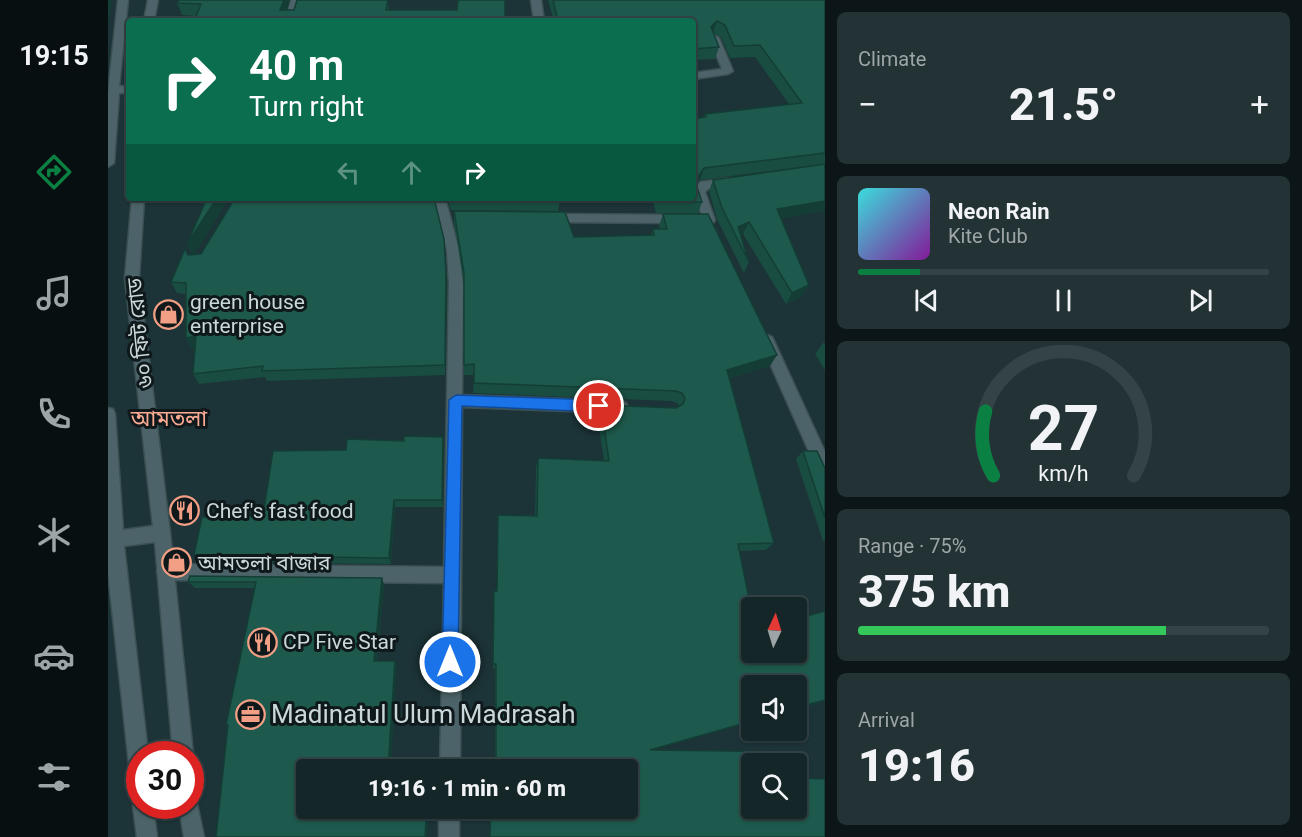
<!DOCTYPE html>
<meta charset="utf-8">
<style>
:root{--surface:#152629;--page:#223235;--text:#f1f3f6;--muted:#9da5a8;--line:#344346;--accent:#0b8043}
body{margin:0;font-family:Roboto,"Noto Sans Bengali",sans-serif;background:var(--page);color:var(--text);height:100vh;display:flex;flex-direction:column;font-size:22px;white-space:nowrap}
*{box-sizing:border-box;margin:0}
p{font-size:20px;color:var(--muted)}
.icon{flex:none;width:33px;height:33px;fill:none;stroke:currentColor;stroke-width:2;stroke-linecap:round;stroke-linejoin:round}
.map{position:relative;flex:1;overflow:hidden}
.side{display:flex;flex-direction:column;gap:12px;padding:12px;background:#0c1517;width:477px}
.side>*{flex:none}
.hud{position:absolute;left:18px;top:18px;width:570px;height:183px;border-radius:6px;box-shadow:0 2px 4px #0004,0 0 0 2px var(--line);background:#0b6e4f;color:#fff;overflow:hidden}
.needle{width:39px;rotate:4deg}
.tools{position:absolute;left:633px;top:597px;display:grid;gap:12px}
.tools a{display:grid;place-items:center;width:66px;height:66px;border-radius:6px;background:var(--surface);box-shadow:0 2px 4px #0004,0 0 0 2px var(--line);font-size:30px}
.speed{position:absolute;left:18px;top:741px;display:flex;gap:12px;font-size:30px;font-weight:700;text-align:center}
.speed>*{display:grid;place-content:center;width:78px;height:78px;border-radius:50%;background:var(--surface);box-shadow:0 2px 4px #0004,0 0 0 2px var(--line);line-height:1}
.speed .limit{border:9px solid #d22;background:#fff;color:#111}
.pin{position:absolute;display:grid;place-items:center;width:51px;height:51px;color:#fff;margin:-26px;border:3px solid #fff;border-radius:50%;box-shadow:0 2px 6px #0007}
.me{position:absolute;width:66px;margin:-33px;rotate:0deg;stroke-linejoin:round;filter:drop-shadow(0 0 4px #0008)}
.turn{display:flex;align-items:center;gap:21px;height:126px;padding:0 24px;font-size:27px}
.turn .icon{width:78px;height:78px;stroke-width:2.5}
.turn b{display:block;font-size:42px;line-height:51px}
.lanes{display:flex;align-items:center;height:57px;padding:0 24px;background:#0003;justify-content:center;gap:30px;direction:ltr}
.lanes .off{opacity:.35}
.big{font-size:45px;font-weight:800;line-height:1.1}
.side .tile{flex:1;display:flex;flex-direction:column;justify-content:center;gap:9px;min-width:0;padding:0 21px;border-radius:9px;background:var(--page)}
.side .dial{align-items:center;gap:0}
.dial svg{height:156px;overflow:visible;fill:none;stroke:var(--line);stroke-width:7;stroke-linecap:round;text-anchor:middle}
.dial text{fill:var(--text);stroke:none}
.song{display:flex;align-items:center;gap:18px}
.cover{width:72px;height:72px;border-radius:9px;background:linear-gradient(135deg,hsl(180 70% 55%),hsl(290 70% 35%))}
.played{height:6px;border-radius:3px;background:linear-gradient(90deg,var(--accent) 15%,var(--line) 15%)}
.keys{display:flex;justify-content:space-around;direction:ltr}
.heat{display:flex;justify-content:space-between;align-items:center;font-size:33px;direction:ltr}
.charge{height:9px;border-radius:4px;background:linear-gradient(90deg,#34c759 75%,var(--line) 0)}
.trip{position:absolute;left:188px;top:759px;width:342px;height:60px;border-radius:6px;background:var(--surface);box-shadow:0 2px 4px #0004,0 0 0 2px var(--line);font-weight:800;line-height:60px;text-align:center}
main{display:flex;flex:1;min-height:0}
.menu{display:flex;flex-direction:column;width:108px;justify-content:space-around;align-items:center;background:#080f10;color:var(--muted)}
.menu .icon{width:42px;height:42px}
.menu .active{color:var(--accent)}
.menu b{font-size:27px;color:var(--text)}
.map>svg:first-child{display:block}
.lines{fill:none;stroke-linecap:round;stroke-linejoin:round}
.minor-casing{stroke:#3c5053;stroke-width:3}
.tertiary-casing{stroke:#3c5053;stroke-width:3}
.minor{fill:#4c6469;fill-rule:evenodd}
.tertiary{fill:#4c6469;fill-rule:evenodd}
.wall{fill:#194d41}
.shaded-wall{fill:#143e35}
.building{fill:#1d594c;stroke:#143e35;stroke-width:1.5;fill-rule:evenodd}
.route{fill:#1a73e8;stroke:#114b97;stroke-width:1.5}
.labels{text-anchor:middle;stroke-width:6;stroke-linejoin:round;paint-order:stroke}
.poi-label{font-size:21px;fill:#cbd8db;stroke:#0f191b;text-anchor:start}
.street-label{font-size:21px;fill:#cbd8db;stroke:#0f191b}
.neighbourhood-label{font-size:22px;fill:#fbab94;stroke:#0f191b}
.near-poi-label{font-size:26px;fill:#cbd8db;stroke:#0f191b;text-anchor:start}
</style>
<main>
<nav class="menu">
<b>19:15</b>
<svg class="icon active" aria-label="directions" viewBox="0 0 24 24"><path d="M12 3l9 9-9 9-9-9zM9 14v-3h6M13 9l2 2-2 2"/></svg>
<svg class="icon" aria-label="music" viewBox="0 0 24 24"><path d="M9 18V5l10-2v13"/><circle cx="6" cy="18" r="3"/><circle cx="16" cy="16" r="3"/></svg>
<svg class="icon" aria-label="phone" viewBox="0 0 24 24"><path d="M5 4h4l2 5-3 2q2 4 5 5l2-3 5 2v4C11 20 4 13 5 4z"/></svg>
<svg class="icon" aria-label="climate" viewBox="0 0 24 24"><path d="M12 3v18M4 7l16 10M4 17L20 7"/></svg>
<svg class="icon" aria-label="car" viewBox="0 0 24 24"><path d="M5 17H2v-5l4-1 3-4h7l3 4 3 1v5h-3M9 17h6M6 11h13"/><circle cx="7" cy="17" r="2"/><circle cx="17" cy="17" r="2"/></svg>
<svg class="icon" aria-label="filters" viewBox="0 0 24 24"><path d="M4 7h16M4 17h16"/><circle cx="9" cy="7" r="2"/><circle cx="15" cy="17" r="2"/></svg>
</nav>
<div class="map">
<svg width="717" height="837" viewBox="0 0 717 837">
<rect width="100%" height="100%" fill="#1c3337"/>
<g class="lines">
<defs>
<g id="minor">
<path d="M183,0H193L187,21H177Z"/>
<path d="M423,0H433L436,21H426Z"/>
<path d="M606,35L611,38L625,71L620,74L585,79V73L614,69L601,38Z"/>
<path d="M622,178L626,179V185L600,189L597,192L607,220L605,223H597L585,192L592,182Z"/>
<path d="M325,198H337L351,250L355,284L354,395L513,401L518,403L520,407L518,411L513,413L354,407L352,770H332L336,583L58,580L52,578L49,572L52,566L58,564L336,567L341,284L339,250Z"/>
<path d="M439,214L574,215L580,219L574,223L439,222L433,218Z"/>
<path d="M659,335L664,337L666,341L717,452V476L711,474L652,341L654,337Z"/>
<rect x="331" y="808" width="20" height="29"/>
</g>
<g id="tertiary">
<path d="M10,0H20L11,86L21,87V93H11L6,163L0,167V94Z"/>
<path d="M40,0H50L46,21H36Z"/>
<path d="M24,198H36L31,278L62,533L85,754L82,759V754H65L47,542L16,546L40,754H32V783L25,780L22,773L0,572V408L5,409L7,414L15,530L45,526L17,278Z"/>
<path d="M32,797V806H45L49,837H29L25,806L28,799Z"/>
<path d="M82,797L88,799L96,837H76L71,806H82Z"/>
</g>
</defs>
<use href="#minor" class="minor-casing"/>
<use href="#tertiary" class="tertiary-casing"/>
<use href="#minor" class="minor"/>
<use href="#tertiary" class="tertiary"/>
</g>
<g class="wall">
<path d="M280,0L281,10L397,21L88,16L74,15L69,3L186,10Z"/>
<path d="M440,0H717V164L592,180L588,185L594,202L590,214L548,213L544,198H585V119L595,118L597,114L681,104L647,57L622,58L613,37L605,33L611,47L607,59L585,60V21H446Z"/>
<path d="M717,164V211L673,218L701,285L694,296L678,304L635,234L632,235L641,262L636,273L609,219L601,191L605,180Z"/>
<path d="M121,198L86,254L339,284L337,375L159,381L157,377L91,384L85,374L87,348L84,349L78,338V294L69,293L63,282L80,255L84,254Z"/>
<path d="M339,198H452V200L450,211L343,210Z"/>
<path d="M346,211L466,237L543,235L545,229H552L551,226L555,214L662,366L621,378L666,543L658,550L631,551L644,652L717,611V701L688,709V686L644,722L544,750L693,778L717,837H382V808H519V770H387V669H385V597L386,591H389L390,515L427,516L428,467L430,458L496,461L489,414L493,405L568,408L571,406L569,403L563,401L365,393L366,375H356V285L346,222Z"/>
<path d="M715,343H717V370L707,354Z"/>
<path d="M335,437V507H287L283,564L93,562L86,555L155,516L238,450Z"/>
<path d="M695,451L717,468V541H715L688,459Z"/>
<path d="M274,578L276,585L269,661L289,665L198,808H320L319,837H108L120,726L118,725L147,588H87L80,582Z"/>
</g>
<g class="shaded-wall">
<path d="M0,0H4L0,25Z"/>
<path d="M176,0H182L176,21L172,10Z"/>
<path d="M609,21L605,33L603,27Z"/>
<path d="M596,168L592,180L585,190L587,181Z"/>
<path d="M109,198H121L85,256L79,244Z"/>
<path d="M717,201V211L663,220L669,209Z"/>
<path d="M641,222L635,234L628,237L630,227Z"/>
<path d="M338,273L339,284L337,375V365Z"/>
<path d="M701,285L694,296L678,304L684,293Z"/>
<path d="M88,336L94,347L84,349L78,338Z"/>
<path d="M669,355L662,366L613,380L619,370Z"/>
<path d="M335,437L336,446L335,507L334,500Z"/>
<path d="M286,500L287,507L283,564L281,558Z"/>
<path d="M274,578L276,585L269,665L266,661Z"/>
<path d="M287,661L289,665L283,770H280Z"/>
<path d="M644,721V722L536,752L542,750Z"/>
<path d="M319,808H320L319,837H317Z"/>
</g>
<g class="building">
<path d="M71,0H176L172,10H186L189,0H280L278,10H349L350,0H397V21H86L93,4L69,3Z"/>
<path d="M445,0H717V153L596,168L587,181L594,202H551L550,198H585V160H587L585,155V119L598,117L597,114L694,103L652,45L626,46L617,25L609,21L603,27L611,47L585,49V21H450Z"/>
<path d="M717,164V201L669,209L701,285L684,293L641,222L630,227L641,262L614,208L605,180Z"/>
<path d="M99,198H109L79,244Z"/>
<path d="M127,198H326L336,239L338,273L337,365L154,371L155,366L85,374L88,336L78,338V283L63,282L77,249L80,255L93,254Z"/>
<path d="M350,198H452V200Z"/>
<path d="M346,211L457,212L466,237L546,235L545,229H559L555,214H600L669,355L619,370L666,543L630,544L644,614V652H688V619L717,611V700L688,708V686H644V721L542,750L688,752L693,778L717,779V837H382L383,808H519V770H388V664H385L386,591H389L390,515L429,516L430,458L501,461L493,405L568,408L575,404L577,398L574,393L568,391L366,383V364L356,365V273ZM644,764H688V808H644Z"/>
<path d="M296,436L335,437L334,500H286L281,558L86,555L94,517L155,516L165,451L238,450L239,439L296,441Z"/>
<path d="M695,451H709L717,468V518Z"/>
<path d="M82,576L274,578L266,661H287L280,770H198V808H319L317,837H108L120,725H118L148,582H80Z"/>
</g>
<path class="route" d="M348,395L491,400L496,402L498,406L496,410L491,412L354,406L350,662L348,668L342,670L336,668L334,662L341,400Z"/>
<defs>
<symbol id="shop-ring" viewBox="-11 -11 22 22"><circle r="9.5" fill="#0f191b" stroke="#f39f85" stroke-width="1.5"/><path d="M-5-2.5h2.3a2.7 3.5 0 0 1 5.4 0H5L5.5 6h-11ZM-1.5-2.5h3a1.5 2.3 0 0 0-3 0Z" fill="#f39f85"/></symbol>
<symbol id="restaurant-ring" viewBox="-11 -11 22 22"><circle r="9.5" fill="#0f191b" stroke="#f39f85" stroke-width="1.5"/><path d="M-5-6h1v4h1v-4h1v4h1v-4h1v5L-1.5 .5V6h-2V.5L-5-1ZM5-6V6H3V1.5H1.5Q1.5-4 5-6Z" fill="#f39f85"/></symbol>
<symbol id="office-ring" viewBox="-11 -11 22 22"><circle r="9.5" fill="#0f191b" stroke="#f39f85" stroke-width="1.5"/><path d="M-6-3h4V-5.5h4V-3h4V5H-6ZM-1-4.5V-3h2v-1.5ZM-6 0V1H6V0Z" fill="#f39f85"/></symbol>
</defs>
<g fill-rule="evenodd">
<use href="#shop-ring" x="44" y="298" width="33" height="33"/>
<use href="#restaurant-ring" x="60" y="494" width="33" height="33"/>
<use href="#shop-ring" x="52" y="546" width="33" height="33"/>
<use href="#restaurant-ring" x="138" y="626" width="33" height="33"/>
<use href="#office-ring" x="126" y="698" width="33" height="33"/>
</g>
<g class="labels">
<g class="poi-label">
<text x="82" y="309">green house<tspan x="82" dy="24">enterprise</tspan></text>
<text x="98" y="518">Chef's fast food</text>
<text x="90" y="570">আমতলা বাজার</text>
<text x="175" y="649">CP Five Star</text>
</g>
<g class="street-label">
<text transform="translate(32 333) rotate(-96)" y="7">৬০ ফিট রোড</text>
</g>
<g class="neighbourhood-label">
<text x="61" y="426">আমতলা</text>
</g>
<g class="near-poi-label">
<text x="163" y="723">Madinatul Ulum Madrasah</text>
</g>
</g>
</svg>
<div class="tools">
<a><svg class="needle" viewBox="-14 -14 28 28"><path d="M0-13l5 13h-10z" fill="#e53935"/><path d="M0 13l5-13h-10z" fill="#9da5a8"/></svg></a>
<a><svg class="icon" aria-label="sound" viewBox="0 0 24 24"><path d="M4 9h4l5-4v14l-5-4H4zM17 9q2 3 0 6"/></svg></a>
<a><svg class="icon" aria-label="search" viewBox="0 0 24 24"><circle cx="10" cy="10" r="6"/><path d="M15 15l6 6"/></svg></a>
</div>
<div class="speed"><div class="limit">30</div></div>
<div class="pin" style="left:491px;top:406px;background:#d93025"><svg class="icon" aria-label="arrive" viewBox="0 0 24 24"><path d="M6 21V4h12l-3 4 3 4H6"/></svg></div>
<svg class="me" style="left:342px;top:662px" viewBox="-20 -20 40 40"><circle r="17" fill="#1a73e8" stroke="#fff" stroke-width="3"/><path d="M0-11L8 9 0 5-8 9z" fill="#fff"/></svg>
<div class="trip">19:16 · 1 min · 60 m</div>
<div class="hud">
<div class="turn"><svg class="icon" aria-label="right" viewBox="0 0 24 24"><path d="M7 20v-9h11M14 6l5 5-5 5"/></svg><div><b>40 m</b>Turn right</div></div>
<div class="lanes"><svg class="icon off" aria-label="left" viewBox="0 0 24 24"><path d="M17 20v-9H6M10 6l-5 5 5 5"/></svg><svg class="icon off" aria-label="ahead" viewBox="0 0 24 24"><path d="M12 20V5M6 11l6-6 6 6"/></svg><svg class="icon" aria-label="right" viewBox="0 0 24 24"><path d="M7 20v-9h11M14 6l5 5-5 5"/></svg></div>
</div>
</div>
<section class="side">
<div class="tile"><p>Climate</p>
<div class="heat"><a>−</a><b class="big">21.5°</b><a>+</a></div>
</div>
<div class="tile">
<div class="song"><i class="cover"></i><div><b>Neon Rain</b><p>Kite Club</p></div></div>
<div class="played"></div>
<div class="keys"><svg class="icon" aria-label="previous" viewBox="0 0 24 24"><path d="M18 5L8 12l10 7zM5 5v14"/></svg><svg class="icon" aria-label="pause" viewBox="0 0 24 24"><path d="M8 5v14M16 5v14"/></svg><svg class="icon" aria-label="next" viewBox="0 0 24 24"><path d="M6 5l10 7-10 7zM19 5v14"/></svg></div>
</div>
<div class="tile dial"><svg viewBox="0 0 100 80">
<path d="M14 69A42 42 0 1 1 86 69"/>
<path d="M14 69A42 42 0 0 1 10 36" stroke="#0b8043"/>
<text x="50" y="56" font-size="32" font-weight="700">27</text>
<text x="50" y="72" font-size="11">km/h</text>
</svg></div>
<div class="tile"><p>Range · 75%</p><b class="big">375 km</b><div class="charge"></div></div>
<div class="tile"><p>Arrival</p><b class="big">19:16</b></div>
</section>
</main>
